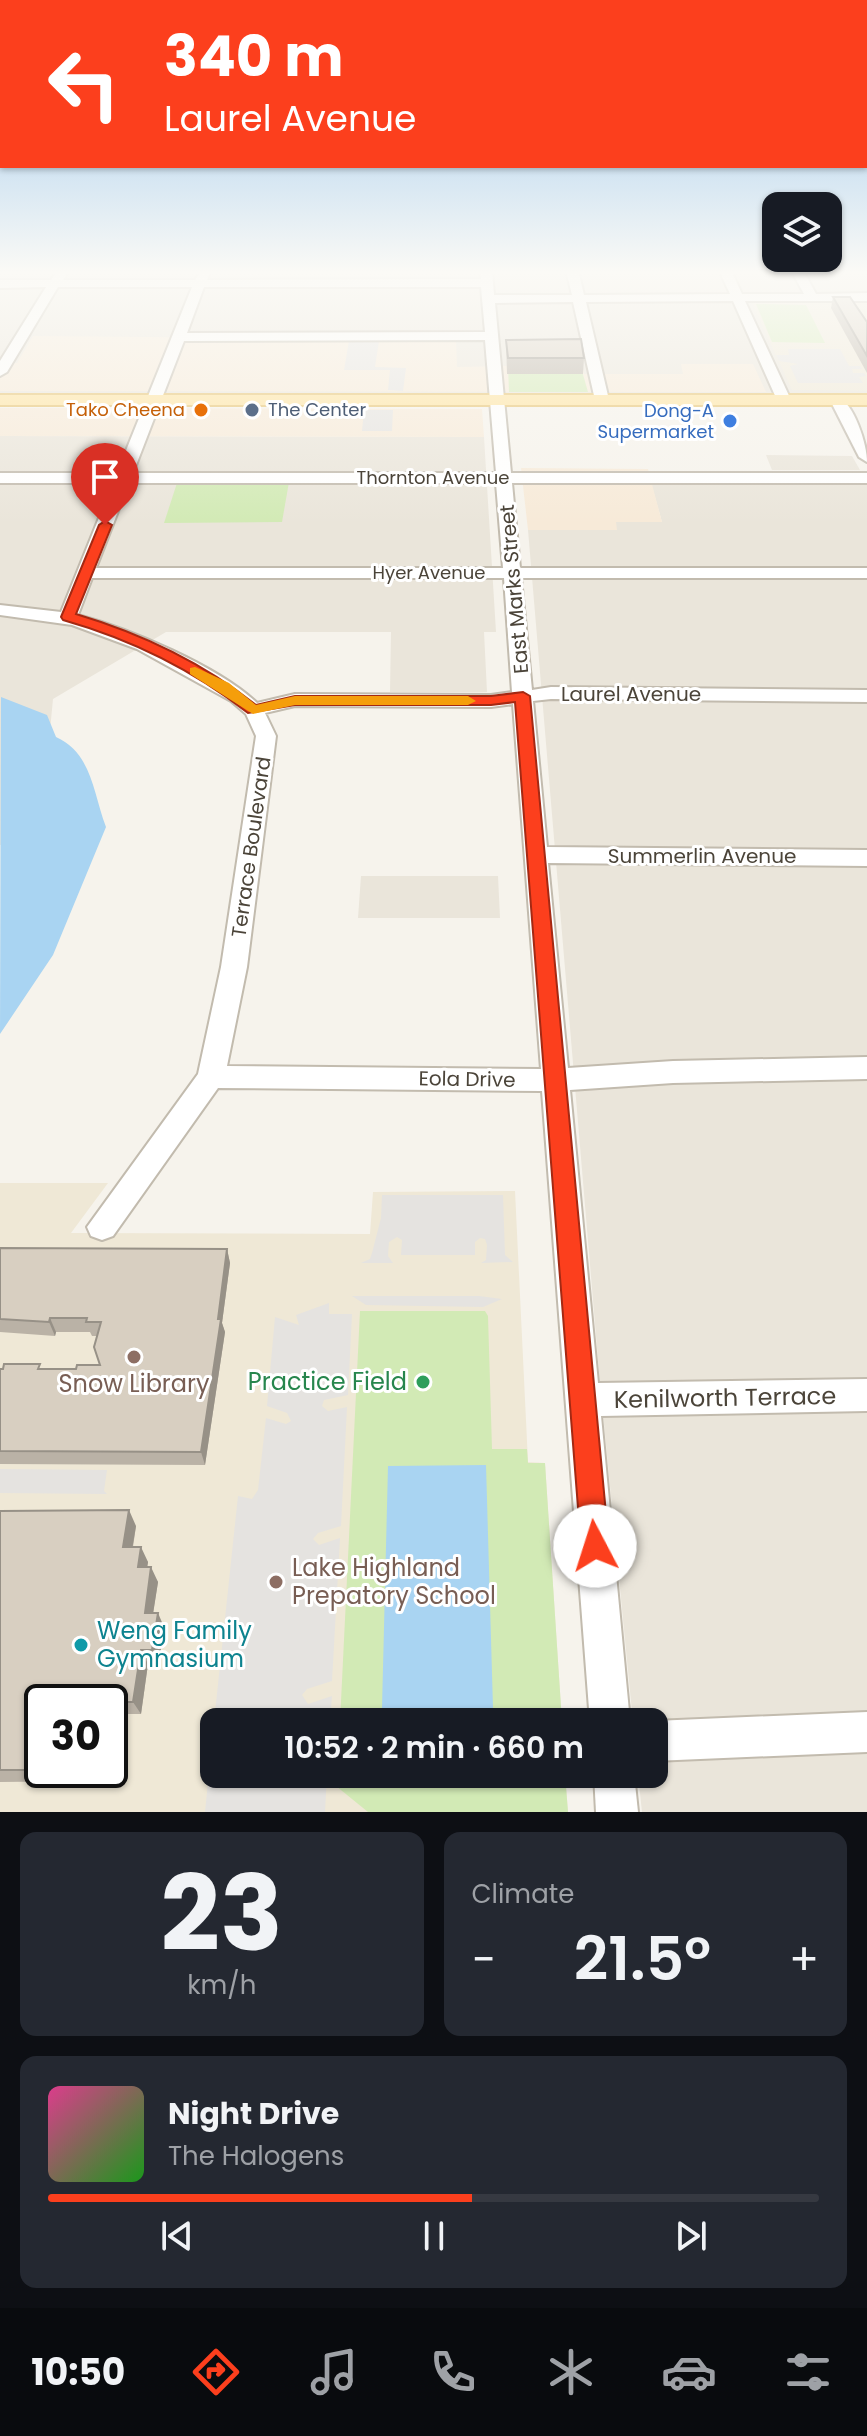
<!DOCTYPE html>
<meta charset="utf-8">
<style>
:root{--surface:#171b24;--page:#242831;--text:#f1f3f6;--muted:#9ea1a6;--line:#363941;--accent:#fc3f1d}
body{margin:0;font-family:Poppins,sans-serif;background:var(--page);color:var(--text);height:100vh;display:flex;flex-direction:column;font-size:30px;white-space:nowrap}
*{box-sizing:border-box;margin:0}
p{font-size:26px;color:var(--muted)}
.icon{flex:none;width:44px;height:44px;fill:none;stroke:currentColor;stroke-width:2;stroke-linecap:round;stroke-linejoin:round}
.map{position:relative;height:1812px;overflow:hidden}
.drawer{display:flex;flex-direction:column;gap:20px;padding:20px;background:#0d0f14;flex:1}
.drawer>*{flex:none}
.guide{position:absolute;left:0px;top:0px;width:868px;height:168px;box-shadow:0 2px 6px #0004;background:#fc3f1d;color:#fff;overflow:hidden}
.controls{position:absolute;left:762px;top:192px;display:grid;gap:16px}
.controls a{display:grid;place-items:center;width:80px;height:80px;border-radius:16px;background:var(--surface);box-shadow:0 2px 6px #0004;font-size:40px}
.speed{position:absolute;left:24px;top:1684px;display:flex;gap:16px;font-size:40px;font-weight:700;text-align:center}
.speed>*{display:grid;place-content:center;width:104px;height:104px;border-radius:50%;background:var(--surface);box-shadow:0 2px 6px #0004;line-height:1}
.speed .limit{border:4px solid #111;border-radius:12px;background:#fff;color:#111}
.pin{position:absolute;display:grid;place-items:center;width:68px;height:68px;color:#fff;margin:-82px -34px;border-radius:50% 50% 50% 0;rotate:-45deg;box-shadow:0 0 8px #0007}
.pin .icon{rotate:45deg}
.me{position:absolute;width:88px;margin:-44px;rotate:355deg;stroke-linejoin:round;filter:drop-shadow(0 0 6px #0008)}
.turn{display:flex;align-items:center;gap:28px;height:168px;padding:0 32px;font-size:36px}
.turn .icon{width:104px;height:104px;stroke-width:2.5}
.turn b{display:block;font-size:56px;line-height:68px}
.big{font-size:60px;font-weight:600;line-height:1.1}
.drawer .widget{flex:1;display:flex;flex-direction:column;justify-content:center;gap:12px;min-width:0;padding:0 28px;border-radius:16px;background:var(--page)}
.drawer .dial{align-items:center;gap:0}
.dial b{font-size:104px;line-height:1}
.song{display:flex;align-items:center;gap:24px}
.cover{width:96px;height:96px;border-radius:12px;background:linear-gradient(135deg,hsl(330 70% 55%),hsl(120 70% 35%))}
.played{height:8px;border-radius:4px;background:linear-gradient(90deg,var(--accent) 55%,var(--line) 55%)}
.keys{display:flex;justify-content:space-around;direction:ltr}
.heat{display:flex;justify-content:space-between;align-items:center;font-size:44px;direction:ltr}
.drawer .tiles{flex:1;display:grid;gap:20px;grid-template-columns:1fr 1fr}
.widget:last-child{grid-column:span 2}
.trip{position:absolute;left:200px;top:1708px;width:468px;height:80px;border-radius:16px;background:var(--surface);box-shadow:0 2px 6px #0004;font-weight:600;line-height:80px;text-align:center}
.tabs{display:flex;height:128px;justify-content:space-around;align-items:center;background:#090b0e;color:var(--muted)}
.tabs .icon{width:56px;height:56px}
.tabs .selected{color:var(--accent)}
.tabs b{font-size:36px;color:var(--text)}
.map>svg:first-child{display:block}
.residential{fill:#eae5da}
.commercial{fill:#f7ead8}
.education{fill:#efe8d6;fill-rule:evenodd}
.green{fill:#d2eab5}
.parking{fill:#e5e3e0}
.water{fill:#a9d4f2}
.lines{fill:none;stroke-linecap:round;stroke-linejoin:round}
.minor-casing{stroke:#c2bbae;stroke-width:4}
.major-casing{stroke:#e6c16a;stroke-width:4}
.minor{fill:#fff;fill-rule:evenodd}
.major{fill:#ffe39c;fill-rule:evenodd}
.wall{fill:#bab2a6}
.shaded-wall{fill:#979187}
.building{fill:#d8cfc1;stroke:#979187;stroke-width:2}
.route{fill:#fc3f1d;stroke:#a42913;stroke-width:2}
.slow{fill:#f59e0b}
.food-dot{fill:#e8710a;stroke:#fff;stroke-width:3}
.service-dot{fill:#5c6f8a;stroke:#fff;stroke-width:3}
.shop-dot{fill:#3f7fe0;stroke:#fff;stroke-width:3}
.education-dot{fill:#8d6e63;stroke:#fff;stroke-width:3}
.leisure-dot{fill:#2e9e5b;stroke:#fff;stroke-width:3}
.culture-dot{fill:#0f9aa8;stroke:#fff;stroke-width:3}
.labels{text-anchor:middle;stroke-width:6;stroke-linejoin:round;paint-order:stroke}
.far-food-label{font-size:18px;fill:#c56008;stroke:#fff;text-anchor:end}
.far-service-label{font-size:18px;fill:#4e5e75;stroke:#fff;text-anchor:start}
.far-shop-label{font-size:18px;fill:#366cbe;stroke:#fff;text-anchor:end}
.far-street-label{font-size:18px;fill:#4b4439;stroke:#fff}
.street-label{font-size:20px;fill:#4b4439;stroke:#fff}
.near-leisure-label{font-size:24px;fill:#27864d;stroke:#fff;text-anchor:end}
.near-education-label{font-size:24px;fill:#785e54;stroke:#fff}
.near-street-label{font-size:24px;fill:#4b4439;stroke:#fff}
.near-culture-label{font-size:24px;fill:#0d838f;stroke:#fff;text-anchor:start}
</style>
<div class="map">
<svg width="867" height="1812" viewBox="0 0 867 1812">
<rect width="100%" height="100%" fill="#f6f3ec"/>
<g class="residential">
<rect x="0" y="270" width="867" height="129"/>
<path d="M0,436L484,437L496,632H484L487,692H390L391,632H166L53,699L39,845H0Z"/>
<path d="M766,455L852,456L860,470H772Z"/>
<path d="M651,483H867V1812H642L638,1774H654V1722H633L600,1383L528,530H616L615,522H662Z"/>
<path d="M361,876H498L500,918H358Z"/>
</g>
<g class="commercial">
<path d="M33,336L456,340L457,367L507,366L580,355L584,374H683L681,364H753L766,392L0,391V363H17Z"/>
<path d="M0,408L482,409L484,437L0,436Z"/>
<path d="M521,468L648,469L662,522H616L617,530H528Z"/>
</g>
<g class="education">
<path d="M867,302V391L792,390L752,303Z"/>
<path d="M0,1183H108L71,1233L370,1234L373,1192L515,1191L528,1462L545,1463L562,1722H214V1774H565L568,1812H0ZM42,1702H110V1770H42Z"/>
</g>
<g class="green">
<path d="M756,304L806,305L825,343L772,342Z"/>
<path d="M580,364L588,392H509L508,366Z"/>
<path d="M289,482L282,522L164,523L177,483Z"/>
<path d="M360,1311H485L488,1316L492,1449H527L528,1463H545L562,1722H340Z"/>
<path d="M337,1774H565L568,1812H368L336,1786Z"/>
</g>
<g class="parking">
<path d="M349,341H379L375,367L406,368L403,391L388,390L390,370H344Z"/>
<path d="M788,349H840L849,366H860L862,369H852L853,373H864L866,376L859,377L863,383H798L790,366L798,364L779,361L776,355H789Z"/>
<path d="M364,410H393L392,431H362Z"/>
<path d="M382,1195H503L505,1255L513,1262L481,1263L486,1260L487,1245L485,1239L480,1238L475,1242V1255H401L402,1240L397,1237L389,1242L388,1256L393,1263H361L370,1259L372,1253L381,1218Z"/>
<path d="M352,1296H479L502,1299L483,1307L366,1305Z"/>
<path d="M329,1303V1314H352L348,1395L324,1400L322,1406L328,1411L347,1407L341,1526L318,1533L313,1539L319,1545L340,1538L332,1681L307,1689L302,1695L308,1704L332,1696L330,1722H261L236,1715L229,1722H214L238,1496L252,1499L258,1490L266,1418L286,1424L291,1421L287,1413L267,1406L275,1317L299,1325L296,1315Z"/>
<path d="M0,1469L107,1470L104,1491L107,1494L0,1493Z"/>
<path d="M214,1723V1774H327L325,1812H205Z"/>
</g>
<g class="water">
<path d="M1,697L47,715L56,737C92,753 93,793 106,827L53,955L0,1034Z"/>
<path d="M486,1465L493,1708H382L388,1466Z"/>
</g>
<g class="lines">
<defs>
<g id="minor">
<path d="M58,270L68,272L63,280H195L202,270L210,273L207,280L481,279L480,270H492L494,295H572L566,270H578L584,295L730,294L719,270H731L742,294H804L791,270H803L816,294L867,293V301H745L791,400L784,404L777,400L733,301L586,302L609,400L602,404L595,400L573,302L495,303L511,473H867V483H512L520,568H867V578H521L532,690L551,687L867,690V702L551,699L533,701L547,847L867,850V866L548,863L568,1068L673,1061L867,1057V1079L673,1083L570,1090L598,1383L867,1379V1411L601,1416L630,1722H590L542,1091L218,1088L113,1236L102,1240L91,1236L87,1227L198,1074L221,967L256,736L246,714L231,701L137,649L72,625L0,615V605L61,612L113,483H0V473H117L192,287H58L7,372L0,376V361L46,287L0,288V280H51ZM204,287H481L485,332L187,333ZM485,340L496,473H133L184,341ZM129,483H496L503,568H96ZM92,578H504L512,692L491,695L295,694L257,703C218,666 130,629 78,615ZM513,704L541,1069L227,1066L247,967L276,736L265,713L295,706L491,707Z"/>
<path d="M837,396C854,403 867,444 867,462L859,457L830,400Z"/>
<path d="M867,1712V1752L654,1761V1722H651L654,1721Z"/>
<path d="M594,1774H634L638,1812H596Z"/>
</g>
<rect id="major" x="0" y="395" width="867" height="10"/>
</defs>
<use href="#minor" class="minor-casing"/>
<use href="#major" class="major-casing"/>
<use href="#minor" class="minor"/>
<use href="#major" class="major"/>
</g>
<g class="wall">
<path d="M833,297L867,322V373L831,308Z"/>
<path d="M506,340L584,358L583,374H507Z"/>
<path d="M0,1248L227,1249L230,1263L222,1323L225,1332L205,1465L0,1464V1369H76L100,1365L97,1336H92L90,1332H56L55,1336L0,1332Z"/>
<path d="M0,1511L136,1526L133,1547L148,1562L147,1567L158,1582L153,1613L164,1627L159,1664H148L141,1714H125L122,1735H112L110,1748V1702L42,1770H97L95,1781L0,1782Z"/>
</g>
<g class="shaded-wall">
<path d="M227,1249L230,1263L222,1323L225,1332L205,1465L201,1452Z"/>
<path d="M50,1318L56,1332L55,1336L49,1322Z"/>
<path d="M129,1510L136,1526L130,1562L123,1547Z"/>
<path d="M141,1547L148,1562L145,1582L138,1567Z"/>
<path d="M151,1567L158,1582L151,1627L145,1613Z"/>
<path d="M158,1613L164,1627L159,1664L152,1650Z"/>
<path d="M141,1650L148,1664L141,1714L133,1702Z"/>
<path d="M118,1702L125,1714L122,1735L114,1723Z"/>
<path d="M87,1770H97L95,1781Z"/>
</g>
<g class="building">
<path d="M833,297H850L867,322V356Z"/>
<path d="M581,339L584,358H508L506,340Z"/>
<path d="M0,1248L227,1249L218,1319H221L201,1452L0,1451V1369H3L4,1364H40L38,1369H76L77,1365H100L94,1347L101,1322H86L87,1318H50L49,1322L0,1319Z"/>
<path d="M129,1510L123,1547H141L138,1567H151L145,1613H158L152,1650H141L133,1702H118L114,1723H110V1702H42V1770H75H0V1511Z"/>
</g>
<linearGradient id="sky" x2="0" y2="1"><stop stop-color="#8fc1ec"/><stop offset="0.52" stop-color="#fbfaf6"/><stop offset="1" stop-color="#fbfaf6" stop-opacity="0"/></linearGradient>
<rect width="867" height="524" fill="url(#sky)"/>
<path class="route" d="M105,521L112,525L76,614C140,633 203,663 256,705L295,696H491L523,692L530,696L609,1546L605,1556L595,1560L585,1556L581,1546L515,702L491,705H295L248,713C193,670 130,639 63,620L61,617L99,525Z"/>
<path class="slow" d="M195,667L229,683L256,705L295,696H468L476,701L468,705H295L253,714L190,674V668Z"/>
<circle class="food-dot" cx="201" cy="410" r="8"/>
<circle class="service-dot" cx="252" cy="410" r="8"/>
<circle class="shop-dot" cx="730" cy="421" r="8"/>
<g class="education-dot">
<circle cx="134" cy="1357" r="8"/>
<circle cx="276" cy="1582" r="8"/>
</g>
<circle class="leisure-dot" cx="423" cy="1382" r="8"/>
<circle class="culture-dot" cx="81" cy="1645" r="8"/>
<g class="labels">
<g class="far-food-label">
<text x="185" y="416">Tako Cheena</text>
</g>
<g class="far-service-label">
<text x="268" y="416">The Center</text>
</g>
<g class="far-shop-label">
<text x="714" y="417">Dong-A<tspan x="714" dy="21">Supermarket</tspan></text>
</g>
<g class="far-street-label">
<text x="433" y="484">Thornton Avenue</text>
<text x="429" y="579">Hyer Avenue</text>
</g>
<g class="street-label">
<text transform="translate(514 589) rotate(-95)" y="7">East Marks Street</text>
<text x="631" y="701">Laurel Avenue</text>
<text transform="translate(251 847) rotate(-82)" y="7">Terrace Boulevard</text>
<text x="702" y="863">Summerlin Avenue</text>
<text transform="translate(467 1079) rotate(1)" y="7">Eola Drive</text>
</g>
<g class="near-leisure-label">
<text x="407" y="1390">Practice Field</text>
</g>
<g class="near-education-label">
<text x="134" y="1392">Snow Library</text>
<text x="292" y="1576" text-anchor="start">Lake Highland<tspan x="292" dy="28">Prepatory School</tspan></text>
</g>
<g class="near-street-label">
<text transform="translate(725 1398) rotate(-1)" y="8">Kenilworth Terrace</text>
</g>
<g class="near-culture-label">
<text x="97" y="1639">Weng Family<tspan x="97" dy="28">Gymnasium</tspan></text>
</g>
</g>
</svg>
<div class="controls">
<a><svg class="icon" aria-label="layers" viewBox="0 0 24 24"><path d="M12 4l9 5-9 5-9-5zM3 14l9 5 9-5"/></svg></a>
</div>
<div class="speed"><div class="limit">30</div></div>
<div class="pin" style="left:105px;top:525px;background:#d93025"><svg class="icon" aria-label="arrive" viewBox="0 0 24 24"><path d="M6 21V4h12l-3 4 3 4H6"/></svg></div>
<svg class="me" style="left:595px;top:1546px" viewBox="-20 -20 40 40"><circle r="19" fill="#fff"/><path d="M0-13L10 11 0 6-10 11z" fill="#fc3f1d"/></svg>
<div class="trip">10:52 · 2 min · 660 m</div>
<div class="guide">
<div class="turn"><svg class="icon" aria-label="left" viewBox="0 0 24 24"><path d="M17 20v-9H6M10 6l-5 5 5 5"/></svg><div><b>340 m</b>Laurel Avenue</div></div>
</div>
</div>
<section class="drawer">
<div class="tiles">
<div class="widget dial"><b>23</b><p>km/h</p></div>
<div class="widget"><p>Climate</p>
<div class="heat"><a>−</a><b class="big">21.5°</b><a>+</a></div>
</div>
<div class="widget">
<div class="song"><i class="cover"></i><div><b>Night Drive</b><p>The Halogens</p></div></div>
<div class="played"></div>
<div class="keys"><svg class="icon" aria-label="previous" viewBox="0 0 24 24"><path d="M18 5L8 12l10 7zM5 5v14"/></svg><svg class="icon" aria-label="pause" viewBox="0 0 24 24"><path d="M8 5v14M16 5v14"/></svg><svg class="icon" aria-label="next" viewBox="0 0 24 24"><path d="M6 5l10 7-10 7zM19 5v14"/></svg></div>
</div>
</div>
</section>
<nav class="tabs">
<b>10:50</b>
<svg class="icon selected" aria-label="directions" viewBox="0 0 24 24"><path d="M12 3l9 9-9 9-9-9zM9 14v-3h6M13 9l2 2-2 2"/></svg>
<svg class="icon" aria-label="music" viewBox="0 0 24 24"><path d="M9 18V5l10-2v13"/><circle cx="6" cy="18" r="3"/><circle cx="16" cy="16" r="3"/></svg>
<svg class="icon" aria-label="phone" viewBox="0 0 24 24"><path d="M5 4h4l2 5-3 2q2 4 5 5l2-3 5 2v4C11 20 4 13 5 4z"/></svg>
<svg class="icon" aria-label="climate" viewBox="0 0 24 24"><path d="M12 3v18M4 7l16 10M4 17L20 7"/></svg>
<svg class="icon" aria-label="car" viewBox="0 0 24 24"><path d="M5 17H2v-5l4-1 3-4h7l3 4 3 1v5h-3M9 17h6M6 11h13"/><circle cx="7" cy="17" r="2"/><circle cx="17" cy="17" r="2"/></svg>
<svg class="icon" aria-label="filters" viewBox="0 0 24 24"><path d="M4 7h16M4 17h16"/><circle cx="9" cy="7" r="2"/><circle cx="15" cy="17" r="2"/></svg>
</nav>
